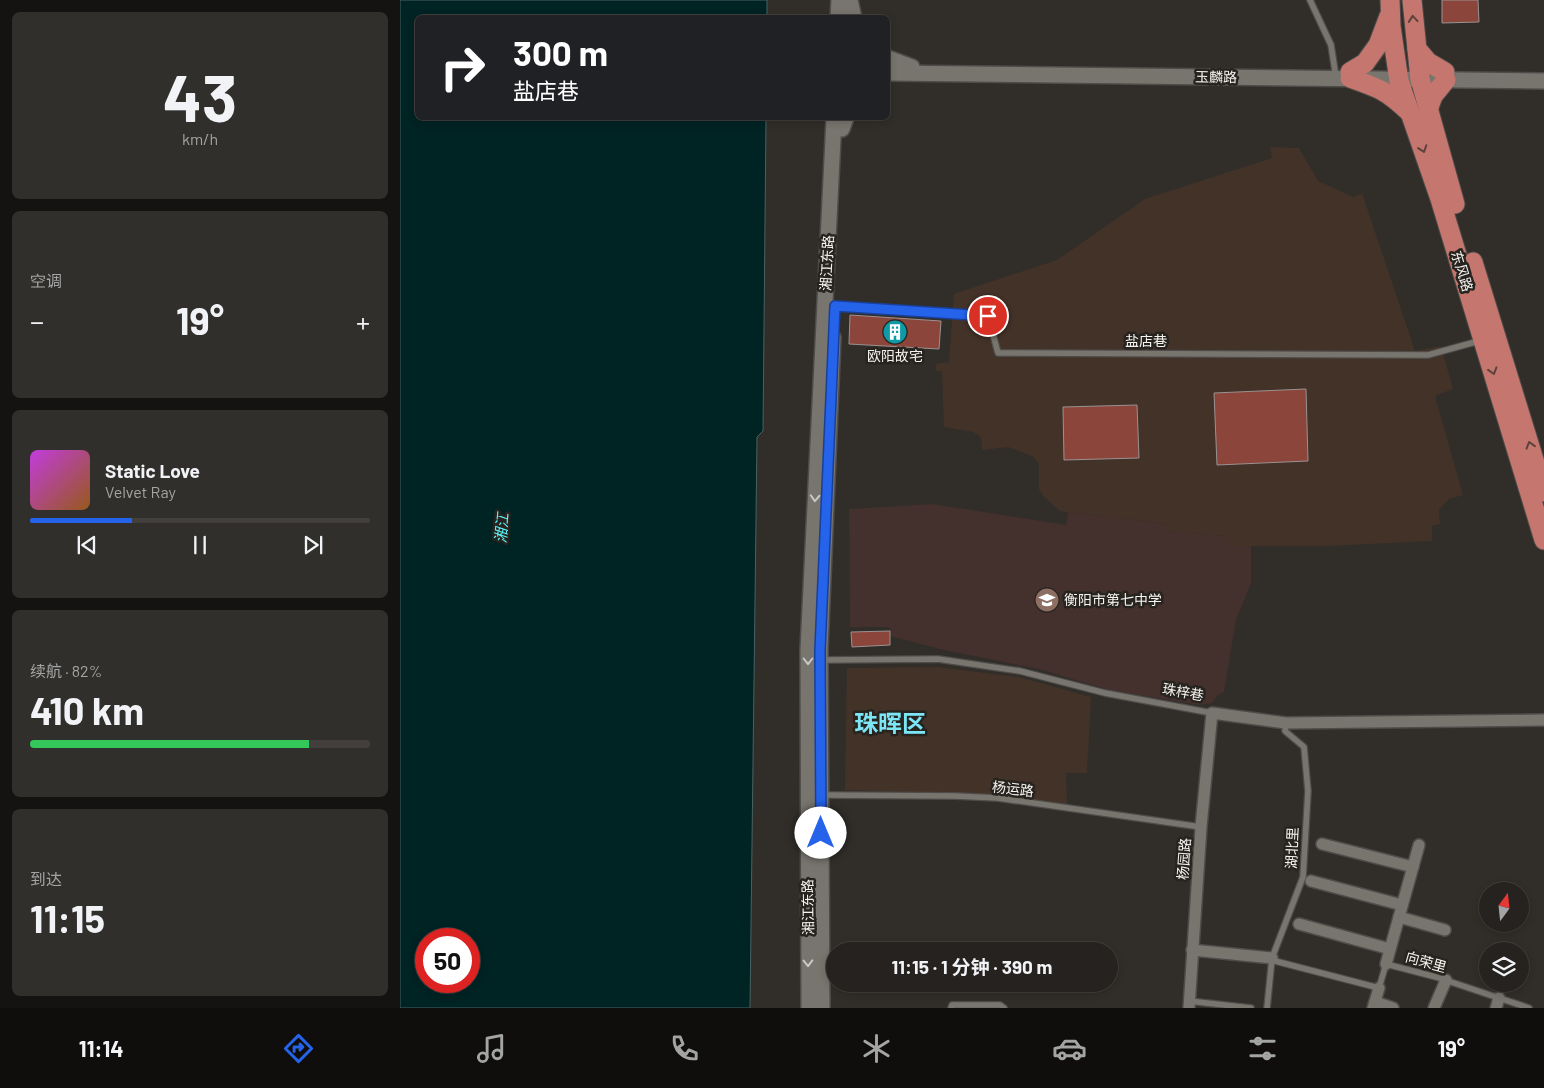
<!DOCTYPE html>
<html lang="zh">
<meta charset="utf-8">
<style>
:root{--surface:#25221f;--page:#312f2c;--text:#f1f3f6;--muted:#a3a4a4;--line:#423f3d;--accent:#2563eb}
body{margin:0;font-family:Barlow,"Noto Sans SC",sans-serif;background:var(--page);color:var(--text);height:100vh;display:flex;flex-direction:column;font-size:19px;white-space:nowrap}
*{box-sizing:border-box;margin:0}
p{font-size:16px;color:var(--muted)}
.icon{flex:none;width:28px;height:28px;fill:none;stroke:currentColor;stroke-width:2;stroke-linecap:round;stroke-linejoin:round}
.map{position:relative;flex:1;overflow:hidden}
.sheet{display:flex;flex-direction:column;gap:12px;padding:12px;background:#141311;width:400px}
.sheet>*{flex:none}
.top-card{position:absolute;left:15px;top:15px;width:475px;height:105px;border-radius:8px;box-shadow:0 2px 8px #0003,0 0 0 1px var(--line);background:#202124;color:#fff;overflow:hidden}
.needle{width:32px;rotate:15deg}
.controls{position:absolute;left:1079px;top:882px;display:grid;gap:10px}
.controls a{display:grid;place-items:center;width:50px;height:50px;border-radius:50%;background:var(--surface);box-shadow:0 2px 8px #0003,0 0 0 1px var(--line);font-size:25px}
.speed{position:absolute;left:15px;top:928px;display:flex;gap:10px;font-size:25px;font-weight:700;text-align:center}
.speed>*{display:grid;place-content:center;width:65px;height:65px;border-radius:50%;background:var(--surface);box-shadow:0 2px 8px #0003,0 0 0 1px var(--line);line-height:1}
.speed .limit{border:8px solid #d22;background:#fff;color:#111}
.pin{position:absolute;display:grid;place-items:center;width:42px;height:42px;color:#fff;margin:-21px;border:2px solid #fff;border-radius:50%;box-shadow:0 1px 5px #0007}
.me{position:absolute;width:55px;margin:-28px;rotate:0deg;stroke-linejoin:round;filter:drop-shadow(0 0 4px #0008)}
.turn{display:flex;align-items:center;gap:18px;height:105px;padding:0 15px;font-size:22px}
.turn .icon{width:65px;height:65px;stroke-width:2.5}
.turn b{display:block;font-size:35px;line-height:42px}
.big{font-size:38px;font-weight:700;line-height:1.1}
.sheet .widget{flex:1;display:flex;flex-direction:column;justify-content:center;gap:8px;min-width:0;padding:0 18px;border-radius:8px;background:var(--page)}
.sheet .dial{align-items:center;gap:0}
.dial b{font-size:65px;line-height:1}
.song{display:flex;align-items:center;gap:15px}
.cover{width:60px;height:60px;border-radius:8px;background:linear-gradient(135deg,hsl(290 70% 55%),hsl(30 70% 35%))}
.played{height:5px;border-radius:2px;background:linear-gradient(90deg,var(--accent) 30%,var(--line) 30%)}
.keys{display:flex;justify-content:space-around;direction:ltr}
.heat{display:flex;justify-content:space-between;align-items:center;font-size:28px;direction:ltr}
.charge{height:8px;border-radius:4px;background:linear-gradient(90deg,#34c759 82%,var(--line) 0)}
.trip{position:absolute;left:426px;top:942px;width:292px;height:50px;border-radius:25px;background:var(--surface);box-shadow:0 2px 8px #0003,0 0 0 1px var(--line);font-weight:700;line-height:50px;text-align:center}
.dock{display:flex;height:80px;justify-content:space-around;align-items:center;background:#0f0e0c;color:var(--muted)}
.dock .icon{width:35px;height:35px}
.dock .selected{color:var(--accent)}
.dock b{font-size:22px;color:var(--text)}
main{display:flex;flex:1;min-height:0}
.map>svg:first-child{display:block}
.commercial{fill:#433228}
.education{fill:#44302d}
.water{fill:#002324;stroke:#4a6262;fill-rule:evenodd}
.building{fill:#8c453b;stroke:#9a9291}
.lines{fill:none;stroke-linecap:round;stroke-linejoin:round}
.service-casing{stroke:#4e4b48;stroke-width:8}
.minor-casing{stroke:#4e4b48;stroke-width:14}
.secondary-casing{stroke:#4e4b48;stroke-width:18}
.trunk-casing{stroke:#4e4b48;stroke-width:21}
.service{stroke:#78756f;stroke-width:5.5}
.minor{stroke:#78756f;stroke-width:11}
.secondary{stroke:#78756f;stroke-width:15}
.trunk{stroke:#c5766e;stroke-width:19}
.oneway{stroke:#5e413b}
.oneway2{stroke:#cac8c4}
.route-casing{stroke:#184099;stroke-width:12}
.route{stroke:#2563eb;stroke-width:9}
.labels{text-anchor:middle;stroke-width:5;stroke-linejoin:round;paint-order:stroke}
.street-label{font-size:14px;fill:#f6f4f1;stroke:#27241f}
.poi-label{font-size:14px;fill:#f6f4f1;stroke:#27241f}
.water-label{font-size:15px;font-style:italic;fill:#5cf7fc;stroke:#27241f}
.town-label{font-size:24px;font-weight:bold;fill:#7de6f6;stroke:#27241f}
</style>
<main>
<section class="sheet">
<div class="widget dial"><b>43</b><p>km/h</p></div>
<div class="widget"><p>空调</p>
<div class="heat"><a>−</a><b class="big">19°</b><a>+</a></div>
</div>
<div class="widget">
<div class="song"><i class="cover"></i><div><b>Static Love</b><p>Velvet Ray</p></div></div>
<div class="played"></div>
<div class="keys"><svg class="icon" aria-label="previous" viewBox="0 0 24 24"><path d="M18 5L8 12l10 7zM5 5v14"/></svg><svg class="icon" aria-label="pause" viewBox="0 0 24 24"><path d="M8 5v14M16 5v14"/></svg><svg class="icon" aria-label="next" viewBox="0 0 24 24"><path d="M6 5l10 7-10 7zM19 5v14"/></svg></div>
</div>
<div class="widget"><p>续航 · 82%</p><b class="big">410 km</b><div class="charge"></div></div>
<div class="widget"><p>到达</p><b class="big">11:15</b></div>
</section>
<div class="map">
<svg width="1144" height="1008" viewBox="0 0 1144 1008">
<rect width="100%" height="100%" fill="#312e29"/>
<g class="commercial">
<path d="M870,147L899,148L918,181L953,197L962,193L1015,351L1041,346L1053,389L1035,396L1063,495L1049,499L1039,510L1040,524L1032,526V541L926,546H827L824,536L765,531L766,524L660,511L644,497L639,489V464L634,457L608,447L582,450L581,437L573,432L544,427L542,371H536V364L549,362L554,294L657,260L745,199L872,158Z"/>
<path d="M537,667L619,677L691,697L687,773H666L667,805L601,795L445,790L447,668Z"/>
</g>
<path class="education" d="M533,504L666,525L668,512L766,524V531L825,536L827,546H851V583L836,620L824,692L818,695L812,703L800,705L709,690L639,669L544,650L490,636L489,627H450L449,509Z"/>
<path class="water" d="M0,0H367V17L18,18V118H366L363,431L357,437L350,1008H0ZM26,939H69V981H26Z"/>
<g class="building">
<path d="M1042,0H1078L1079,22L1042,23Z"/>
<path d="M450,315L541,321L539,349L449,344Z"/>
<path d="M906,389L908,461L817,465L814,393Z"/>
<path d="M737,405L739,458L664,460L663,407Z"/>
<path d="M490,631V645L452,647L451,632Z"/>
</g>
<g class="lines">
<defs>
<g id="service">
<path d="M910,0L931,45L935,71"/>
<path d="M435,306L588,316L598,353L1028,355L1079,341"/>
<path d="M420,660L538,659L620,671L705,693L812,713"/>
<path d="M423,795L555,796L598,798L801,827"/>
<path d="M875,961L979,988L986,964L1036,977L1129,1008"/>
<path d="M789,1001L851,1008"/>
<path d="M551,1008L552,1005H600L604,1008"/>
<path d="M867,1008L872,958L903,877L908,791L904,747L885,731L886,723"/>
</g>
<g id="minor">
<path d="M922,844L1013,867"/>
<path d="M911,881L1002,905"/>
<path d="M999,917L1045,930"/>
<path d="M899,924L990,949"/>
<path d="M792,950L872,958"/>
<path d="M986,964L1019,845"/>
<path d="M975,1002L993,1008"/>
<path d="M789,1008L801,827L812,713L886,723L1144,720"/>
<path d="M973,1008L979,988"/>
<path d="M1034,1008L1046,980"/>
<path d="M1096,1008L1099,998"/>
</g>
<g id="secondary">
<path d="M450,0L454,18"/>
<path d="M438,18L439,0"/>
<path d="M488,58L512,67"/>
<path d="M488,73L1144,81"/>
<path d="M442,129L446,118"/>
<path d="M409,1008L408,649L434,118"/>
<path d="M422,1008L420,650L433,337"/>
</g>
<g id="trunk">
<path d="M990,0L991,26L999,81L1040,199L1144,540"/>
<path d="M1012,0L1020,79L1055,204"/>
<path d="M1017,49L1028,62L1045,72"/>
<path d="M950,72L965,63L978,45L989,16"/>
<path d="M950,78C979,88 987,91 1009,112"/>
<path d="M1028,110L1033,96L1046,80"/>
<path d="M1073,262L1144,492"/>
</g>
</defs>
<use href="#service" class="service-casing"/>
<use href="#minor" class="minor-casing"/>
<use href="#secondary" class="secondary-casing"/>
<use href="#trunk" class="trunk-casing"/>
<use href="#service" class="service"/>
<use href="#minor" class="minor"/>
<use href="#secondary" class="secondary"/>
<use href="#trunk" class="trunk"/>
</g>
<defs><path id="oneway-chevron" d="M-2-3.5L2.5 0L-2 3.5" fill="none" stroke-width="1.6" stroke-linecap="round" stroke-linejoin="round" transform="scale(1.25)"/></defs>
<g class="oneway">
<use href="#oneway-chevron" transform="translate(1013 19) rotate(-95)"/>
<use href="#oneway-chevron" transform="translate(1023 149) rotate(71)"/>
<use href="#oneway-chevron" transform="translate(1093 371) rotate(73)"/>
<use href="#oneway-chevron" transform="translate(1130 445) rotate(-107)"/>
</g>
<g class="oneway2">
<use href="#oneway-chevron" transform="translate(415 498) rotate(93)"/>
<use href="#oneway-chevron" transform="translate(408 661) rotate(90)"/>
<use href="#oneway-chevron" transform="translate(408 963) rotate(89)"/>
</g>
<g class="lines">
<defs>
<path id="route" d="M421,833L420,650L435,306L588,316"/>
</defs>
<use href="#route" class="route-casing"/>
<use href="#route" class="route"/>
</g>
<defs>
<symbol id="building-disc" viewBox="-11 -11 22 22"><circle r="9.5" fill="#0f9aa8" stroke="#27241f"/><path d="M-4-6H4V6H1V3H-1V6H-4ZM-2.5-4.3h1.7v1.8h-1.7ZM.8-4.3h1.7v1.8H.8ZM-2.5-1h1.7V.8h-1.7ZM.8-1h1.7V.8H.8Z" fill="#fff"/></symbol>
<symbol id="school-disc" viewBox="-11 -11 22 22"><circle r="9.5" fill="#8d6e63" stroke="#27241f"/><path d="M0-5L7-2L0 1L-7-2ZM-4 1L0 2.5L4 1V4Q0 6-4 4Z" fill="#fff"/></symbol>
</defs>
<g fill-rule="evenodd">
<use href="#building-disc" x="481" y="318" width="28" height="28"/>
<use href="#school-disc" x="633" y="586" width="28" height="28"/>
</g>
<g class="labels">
<g class="street-label">
<text transform="translate(816 77) rotate(1)" y="5">玉麟路</text>
<text transform="translate(427 263) rotate(-87)" y="5">湘江东路</text>
<text transform="translate(1062 271) rotate(73)" y="5">东风路</text>
<text x="746" y="346">盐店巷</text>
<text transform="translate(783 692) rotate(10)" y="5">珠梓巷</text>
<text transform="translate(613 789) rotate(7)" y="5">杨运路</text>
<text transform="translate(892 848) rotate(-87)" y="5">湖北里</text>
<text transform="translate(784 859) rotate(-86)" y="5">杨园路</text>
<text transform="translate(408 907) rotate(-91)" y="5">湘江东路</text>
<text transform="translate(1026 962) rotate(16)" y="5">向荣里</text>
</g>
<g class="poi-label">
<text x="495" y="361">欧阳故宅</text>
<text x="664" y="605" text-anchor="start">衡阳市第七中学</text>
</g>
<g class="water-label">
<text transform="translate(102 528) rotate(-85)" y="5">湘江</text>
</g>
<g class="town-label">
<text x="490" y="732">珠晖区</text>
</g>
</g>
</svg>
<div class="controls">
<a><svg class="needle" viewBox="-14 -14 28 28"><path d="M0-13l5 13h-10z" fill="#e53935"/><path d="M0 13l5-13h-10z" fill="#a3a4a4"/></svg></a>
<a><svg class="icon" aria-label="layers" viewBox="0 0 24 24"><path d="M12 4l9 5-9 5-9-5zM3 14l9 5 9-5"/></svg></a>
</div>
<div class="speed"><div class="limit">50</div></div>
<div class="pin" style="left:588px;top:316px;background:#d93025"><svg class="icon" aria-label="arrive" viewBox="0 0 24 24"><path d="M6 21V4h12l-3 4 3 4H6"/></svg></div>
<svg class="me" style="left:421px;top:833px" viewBox="-20 -20 40 40"><circle r="19" fill="#fff"/><path d="M0-13L10 11 0 6-10 11z" fill="#2563eb"/></svg>
<div class="trip">11:15 · 1 分钟 · 390 m</div>
<div class="top-card">
<div class="turn"><svg class="icon" aria-label="right" viewBox="0 0 24 24"><path d="M7 20v-9h11M14 6l5 5-5 5"/></svg><div><b>300 m</b>盐店巷</div></div>
</div>
</div>
</main>
<nav class="dock">
<b>11:14</b>
<svg class="icon selected" aria-label="directions" viewBox="0 0 24 24"><path d="M12 3l9 9-9 9-9-9zM9 14v-3h6M13 9l2 2-2 2"/></svg>
<svg class="icon" aria-label="music" viewBox="0 0 24 24"><path d="M9 18V5l10-2v13"/><circle cx="6" cy="18" r="3"/><circle cx="16" cy="16" r="3"/></svg>
<svg class="icon" aria-label="phone" viewBox="0 0 24 24"><path d="M5 4h4l2 5-3 2q2 4 5 5l2-3 5 2v4C11 20 4 13 5 4z"/></svg>
<svg class="icon" aria-label="climate" viewBox="0 0 24 24"><path d="M12 3v18M4 7l16 10M4 17L20 7"/></svg>
<svg class="icon" aria-label="car" viewBox="0 0 24 24"><path d="M5 17H2v-5l4-1 3-4h7l3 4 3 1v5h-3M9 17h6M6 11h13"/><circle cx="7" cy="17" r="2"/><circle cx="17" cy="17" r="2"/></svg>
<svg class="icon" aria-label="filters" viewBox="0 0 24 24"><path d="M4 7h16M4 17h16"/><circle cx="9" cy="7" r="2"/><circle cx="15" cy="17" r="2"/></svg>
<b>19°</b>
</nav>
